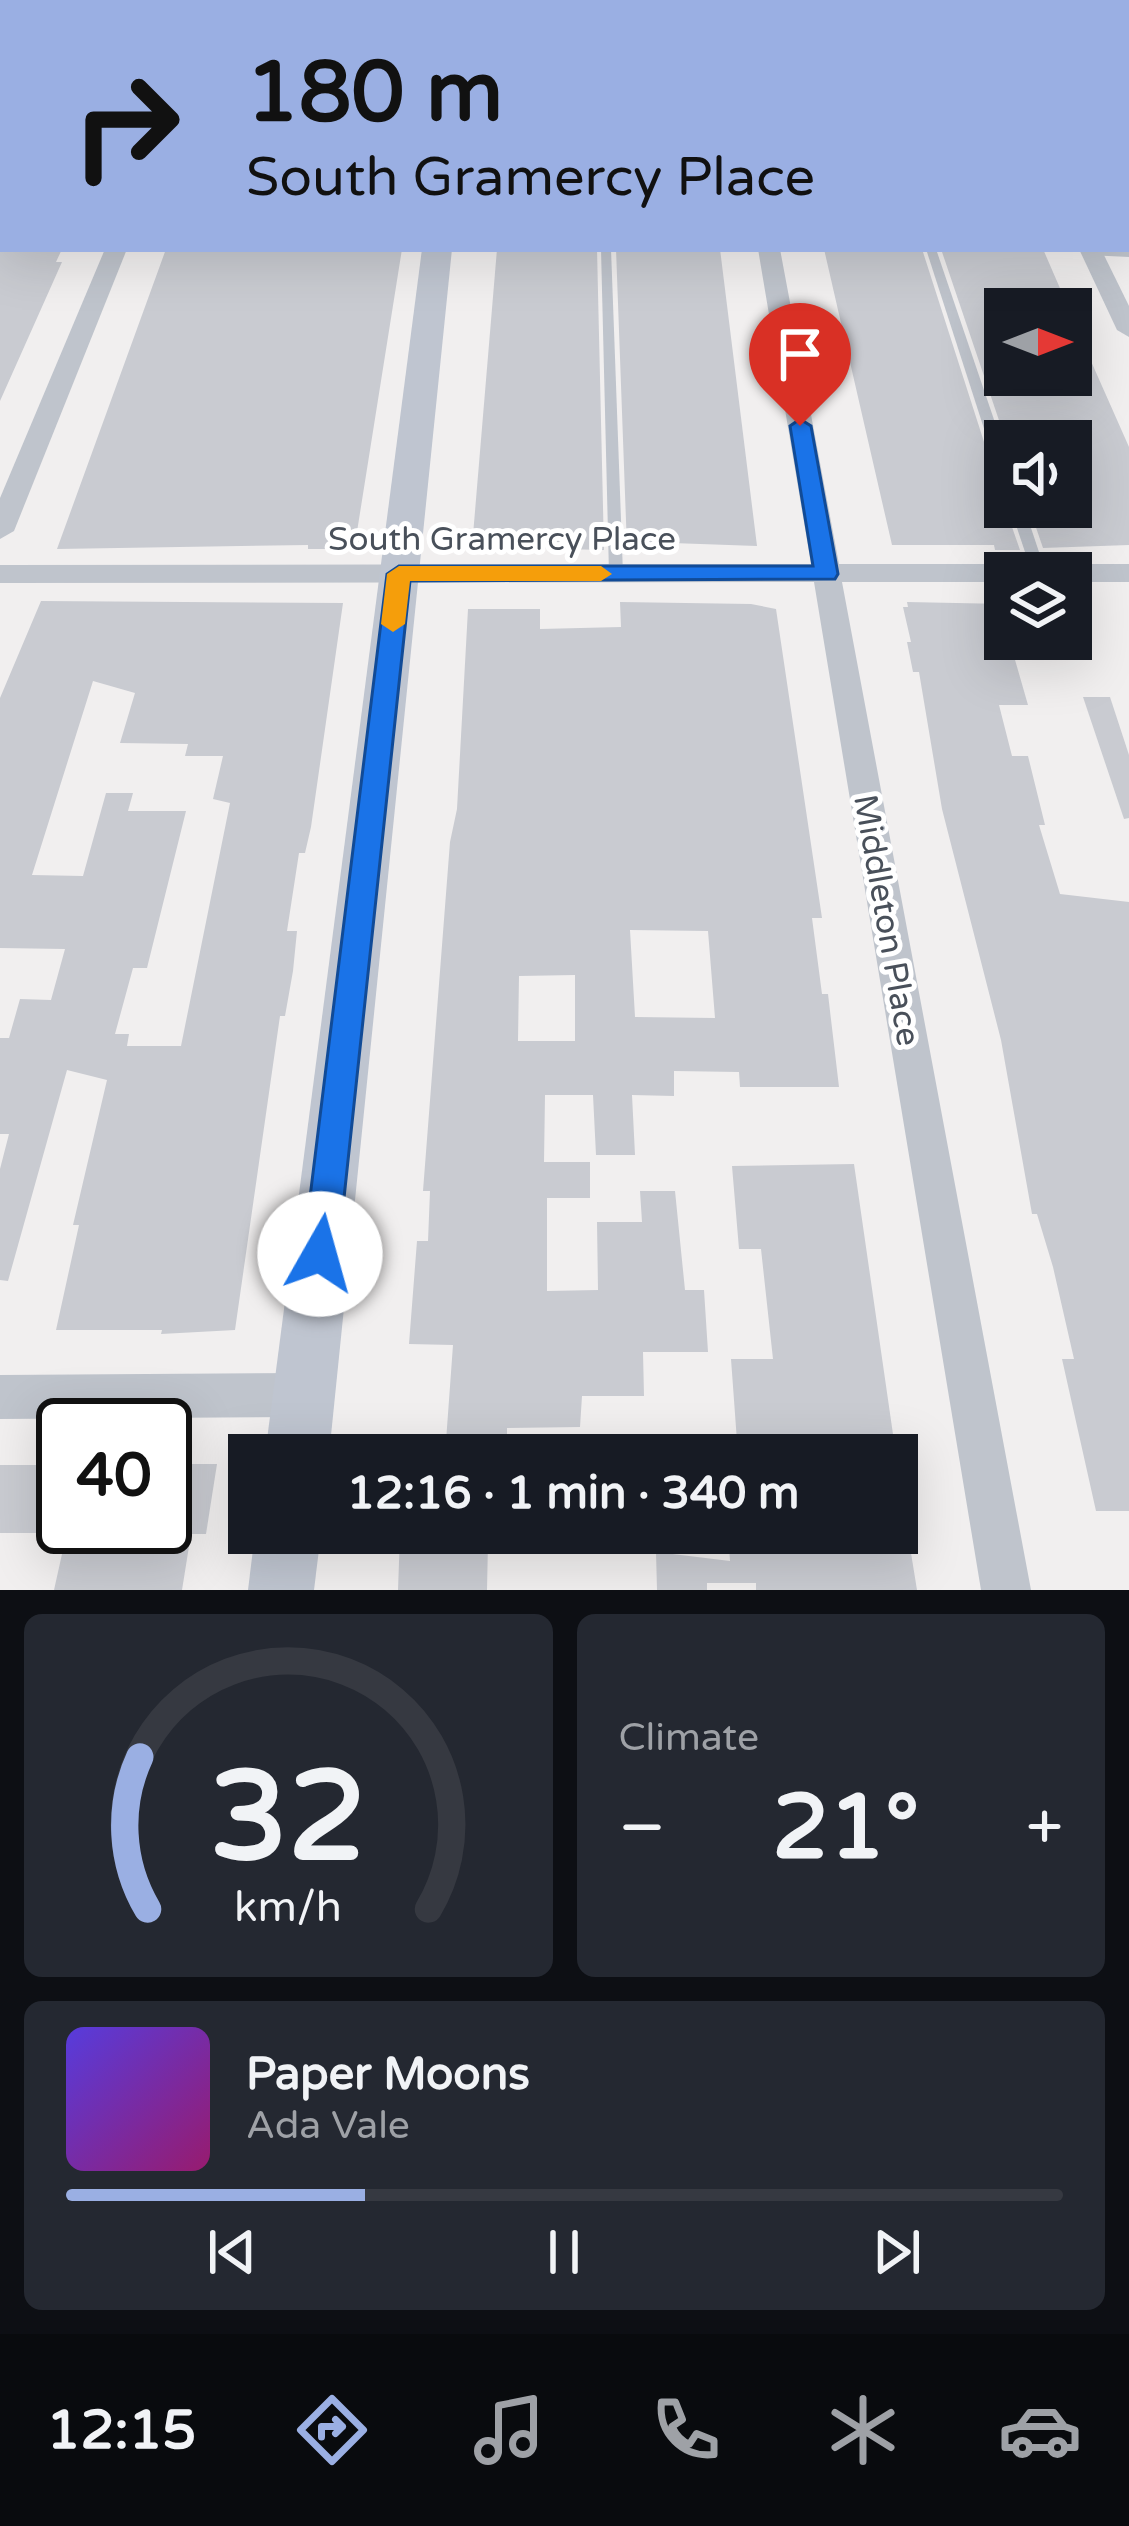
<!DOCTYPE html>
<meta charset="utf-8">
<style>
:root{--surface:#171b24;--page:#242831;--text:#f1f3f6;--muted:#9ea1a6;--line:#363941;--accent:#9aafe3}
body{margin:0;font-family:"Varela Round",sans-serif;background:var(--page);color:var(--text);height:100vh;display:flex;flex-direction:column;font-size:45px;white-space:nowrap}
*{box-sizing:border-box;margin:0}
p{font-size:39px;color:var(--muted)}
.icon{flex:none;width:66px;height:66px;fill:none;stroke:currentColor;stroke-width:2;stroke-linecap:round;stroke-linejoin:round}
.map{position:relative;height:1590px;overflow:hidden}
.details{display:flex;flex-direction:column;gap:24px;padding:24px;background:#0d0f14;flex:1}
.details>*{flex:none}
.banner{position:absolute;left:0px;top:0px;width:1131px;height:252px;box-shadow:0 12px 48px #0002;background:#9aafe3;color:#111;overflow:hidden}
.needle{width:78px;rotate:90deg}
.fabs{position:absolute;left:984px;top:288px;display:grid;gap:24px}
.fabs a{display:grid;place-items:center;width:108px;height:108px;border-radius:0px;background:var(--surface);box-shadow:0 12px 48px #0002;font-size:60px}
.speed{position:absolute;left:36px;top:1398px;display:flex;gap:24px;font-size:60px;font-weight:700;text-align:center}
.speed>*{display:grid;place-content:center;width:156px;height:156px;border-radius:50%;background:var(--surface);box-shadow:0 12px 48px #0002;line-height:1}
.speed .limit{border:6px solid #111;border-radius:18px;background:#fff;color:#111}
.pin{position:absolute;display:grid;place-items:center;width:102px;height:102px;color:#fff;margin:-123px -51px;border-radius:50% 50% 50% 0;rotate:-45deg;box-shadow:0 0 12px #0007}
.pin .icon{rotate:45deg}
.me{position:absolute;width:132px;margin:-66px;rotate:7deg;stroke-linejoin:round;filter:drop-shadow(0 0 9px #0008)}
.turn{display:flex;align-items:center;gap:42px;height:252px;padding:0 48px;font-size:54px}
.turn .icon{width:156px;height:156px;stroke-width:2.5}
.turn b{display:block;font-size:84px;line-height:102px}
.big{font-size:90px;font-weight:800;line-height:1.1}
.details .card{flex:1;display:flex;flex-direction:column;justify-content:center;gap:18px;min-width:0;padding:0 42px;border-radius:18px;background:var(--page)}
.details .dial{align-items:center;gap:0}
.dial svg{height:312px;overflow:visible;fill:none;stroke:var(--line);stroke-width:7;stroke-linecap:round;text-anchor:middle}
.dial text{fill:var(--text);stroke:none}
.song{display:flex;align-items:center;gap:36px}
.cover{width:144px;height:144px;border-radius:18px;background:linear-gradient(135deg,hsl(250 70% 55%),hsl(320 70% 35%))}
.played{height:12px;border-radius:6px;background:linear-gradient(90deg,var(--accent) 30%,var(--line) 30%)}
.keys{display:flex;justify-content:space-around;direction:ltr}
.heat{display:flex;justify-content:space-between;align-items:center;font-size:66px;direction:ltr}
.details .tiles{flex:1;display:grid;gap:24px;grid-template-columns:1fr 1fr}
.card:last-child{grid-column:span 2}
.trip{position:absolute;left:228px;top:1434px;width:690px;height:120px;border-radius:0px;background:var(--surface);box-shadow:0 12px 48px #0002;font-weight:800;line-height:120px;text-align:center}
.tab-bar{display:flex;height:192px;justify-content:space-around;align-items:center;background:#090b0e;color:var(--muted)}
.tab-bar .icon{width:84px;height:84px}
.tab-bar .on{color:var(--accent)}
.tab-bar b{font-size:54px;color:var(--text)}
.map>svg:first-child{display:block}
.building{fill:#c9cbd1;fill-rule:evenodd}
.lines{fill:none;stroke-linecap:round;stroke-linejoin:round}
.lane{fill:#bfc4cc;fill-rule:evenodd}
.street{fill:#bfc4cc;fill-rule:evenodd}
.secondary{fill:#bfc5d0;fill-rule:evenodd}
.route{fill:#1a73e8;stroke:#114b97;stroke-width:3}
.slow{fill:#f59e0b}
.labels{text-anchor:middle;stroke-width:10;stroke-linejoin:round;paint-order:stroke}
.street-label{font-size:33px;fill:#49505a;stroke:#fff}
</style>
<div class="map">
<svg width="1129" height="1590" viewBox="0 0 1129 1590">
<rect width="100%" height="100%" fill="#f1efef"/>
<g class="building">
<path d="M0,249H62L56,262H62L0,401Z"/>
<path d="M166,249H402L356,538L349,549H308V545L57,549Z"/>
<path d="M497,249H597L604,550L472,547Z"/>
<path d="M616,249H720L757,546L672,543V548H627Z"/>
<path d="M824,249H922L994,473L1005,480V507L1020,550H995L994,545H892Z"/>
<path d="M941,249H1043L1069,309H1000L1005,322V375H1071V316L1129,447V545L1043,548L1029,507H1078L1071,488V441L1060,436L1006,441Z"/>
<path d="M41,601L343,603L311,827L305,853H299L287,931H297L293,971L285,1016H280L235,1330L161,1334L162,1330H56L79,1225H73L107,1080L67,1070L8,1281L0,1280V1169L9,1134H0V1038H9L20,999L51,1000L65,949L0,948V698ZM93,681L135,693L120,743L188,744L185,756H223L213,799L230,803L181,1046H127L129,1034H115L133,968H147L186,811H128L133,793H106L83,876L32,875Z"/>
<path d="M620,602L751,604L776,609L822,918H812L822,994H828L839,1087H740L739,1072L674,1071V1096L632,1095L635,1155H596L593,1095H545L544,1162H590V1198H547V1291L598,1290L597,1222H642L640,1191H675L685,1290H704L708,1352H643L644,1396H582L580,1427L507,1428V1455H445L453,1345L409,1344L417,1241H428L430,1191H423L450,842L457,809L468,609H540V629L621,627ZM630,930L708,931L715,1018L635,1017ZM575,975V1041H518L519,976Z"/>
<path d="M907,602L1005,604V639H1009L1028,705H999L1012,756H1028L1045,825H1039L1060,894L1129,902V1511H1096L1062,1359H1074L1053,1267L1037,1214H1032L1001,1040L942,809L919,672H913L907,642H911L903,607H908Z"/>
<path d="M1083,697H1110L1129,755V818L1124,819Z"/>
<path d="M854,1164L896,1455H738L731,1359H773L761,1249H739L732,1166Z"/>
<path d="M165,1464H217L206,1534H191L182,1590H54L68,1527H165Z"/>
<rect x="0" y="1465" width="63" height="68"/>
<path d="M897,1533L900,1553H911L917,1590H756V1583H707V1590H657L656,1552L730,1561L728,1534Z"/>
<path d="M400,1534H467V1542H488L487,1590H398Z"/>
</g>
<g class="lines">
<g class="lane">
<path d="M601,249H611L623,574L616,578L609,574Z"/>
<path d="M926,249H936L1005,452V476L998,472Z"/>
<path d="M1091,250L1129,251V257L1087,255V251Z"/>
<path d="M1010,507H1024L1046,573H1032Z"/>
</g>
<g class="street">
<path d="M964,0H980L983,3H965Z"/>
<rect x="0" y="10" width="3" height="10"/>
<rect x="1128" y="10" width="1" height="10"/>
<rect x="1128" y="110" width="1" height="12"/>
<rect x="0" y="222" width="3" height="12"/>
<path d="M105,249H127L14,531L0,539V498Z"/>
<path d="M758,249H780L839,564H1005L1019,573H1005V582H842L1031,1590H981L814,582L0,583V565L811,564Z"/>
<path d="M1079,249H1101L1129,306V337L1117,330Z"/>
<path d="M1071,564H1129V582H1071V573H1057Z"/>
<path d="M304,1373L320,1379L327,1395L320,1411L304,1417L0,1419V1375Z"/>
</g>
<g class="secondary">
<rect x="453" y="0" width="24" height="3"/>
<path d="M422,249H452L329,1455H265Z"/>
<path d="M255,1533H321L314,1590H248Z"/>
</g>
</g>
<path class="route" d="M800,419L811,426L838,574L835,579L410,581L338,1254L332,1265L320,1270L308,1265L303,1254L387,574L399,566H813L790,426Z"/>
<path class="slow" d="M399,566H601L612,574L601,581H410L405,624L393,632L381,624L387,574Z"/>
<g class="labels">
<g class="street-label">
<text x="502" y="550">South Gramercy Place</text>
<text transform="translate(888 920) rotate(80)" y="12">Middleton Place</text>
</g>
</g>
</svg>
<div class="fabs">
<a><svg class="needle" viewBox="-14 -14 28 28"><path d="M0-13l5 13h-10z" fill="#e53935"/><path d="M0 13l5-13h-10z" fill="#9ea1a6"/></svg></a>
<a><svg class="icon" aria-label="sound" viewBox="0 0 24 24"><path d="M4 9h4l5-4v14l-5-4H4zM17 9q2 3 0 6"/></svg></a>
<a><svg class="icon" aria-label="layers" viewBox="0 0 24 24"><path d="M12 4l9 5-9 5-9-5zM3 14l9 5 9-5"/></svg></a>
</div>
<div class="speed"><div class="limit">40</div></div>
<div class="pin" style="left:800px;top:426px;background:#d93025"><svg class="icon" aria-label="arrive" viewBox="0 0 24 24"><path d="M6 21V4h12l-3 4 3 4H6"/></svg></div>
<svg class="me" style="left:320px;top:1254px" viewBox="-20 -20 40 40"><circle r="19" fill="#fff"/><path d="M0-13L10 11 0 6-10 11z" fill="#1a73e8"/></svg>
<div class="trip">12:16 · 1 min · 340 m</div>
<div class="banner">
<div class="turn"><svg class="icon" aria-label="right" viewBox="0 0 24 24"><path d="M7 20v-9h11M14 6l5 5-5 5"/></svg><div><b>180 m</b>South Gramercy Place</div></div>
</div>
</div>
<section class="details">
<div class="tiles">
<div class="card dial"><svg viewBox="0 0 100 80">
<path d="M14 69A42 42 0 1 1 86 69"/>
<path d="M14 69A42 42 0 0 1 12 30" stroke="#9aafe3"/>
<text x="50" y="56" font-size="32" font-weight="700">32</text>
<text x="50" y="72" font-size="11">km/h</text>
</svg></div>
<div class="card"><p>Climate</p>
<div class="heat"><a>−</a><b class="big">21°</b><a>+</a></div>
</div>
<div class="card">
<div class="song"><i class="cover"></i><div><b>Paper Moons</b><p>Ada Vale</p></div></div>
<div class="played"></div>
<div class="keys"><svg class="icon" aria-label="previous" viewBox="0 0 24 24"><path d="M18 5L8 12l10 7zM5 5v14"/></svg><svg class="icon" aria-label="pause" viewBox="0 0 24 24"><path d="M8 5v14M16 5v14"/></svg><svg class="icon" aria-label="next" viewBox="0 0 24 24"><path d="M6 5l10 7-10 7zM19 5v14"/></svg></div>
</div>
</div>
</section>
<nav class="tab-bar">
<b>12:15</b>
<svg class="icon on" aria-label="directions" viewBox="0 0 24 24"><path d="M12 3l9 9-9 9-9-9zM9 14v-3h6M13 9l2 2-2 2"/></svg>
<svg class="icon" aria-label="music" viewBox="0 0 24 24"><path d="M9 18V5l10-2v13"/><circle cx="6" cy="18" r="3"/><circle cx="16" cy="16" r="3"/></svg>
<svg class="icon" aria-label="phone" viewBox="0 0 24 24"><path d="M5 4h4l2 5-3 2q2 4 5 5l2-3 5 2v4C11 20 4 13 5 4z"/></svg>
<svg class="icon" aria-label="climate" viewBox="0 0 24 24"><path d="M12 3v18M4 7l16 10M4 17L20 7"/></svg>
<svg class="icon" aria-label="car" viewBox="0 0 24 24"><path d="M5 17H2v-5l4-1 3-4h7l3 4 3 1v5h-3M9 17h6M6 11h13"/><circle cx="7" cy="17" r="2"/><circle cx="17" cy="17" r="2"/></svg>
</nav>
